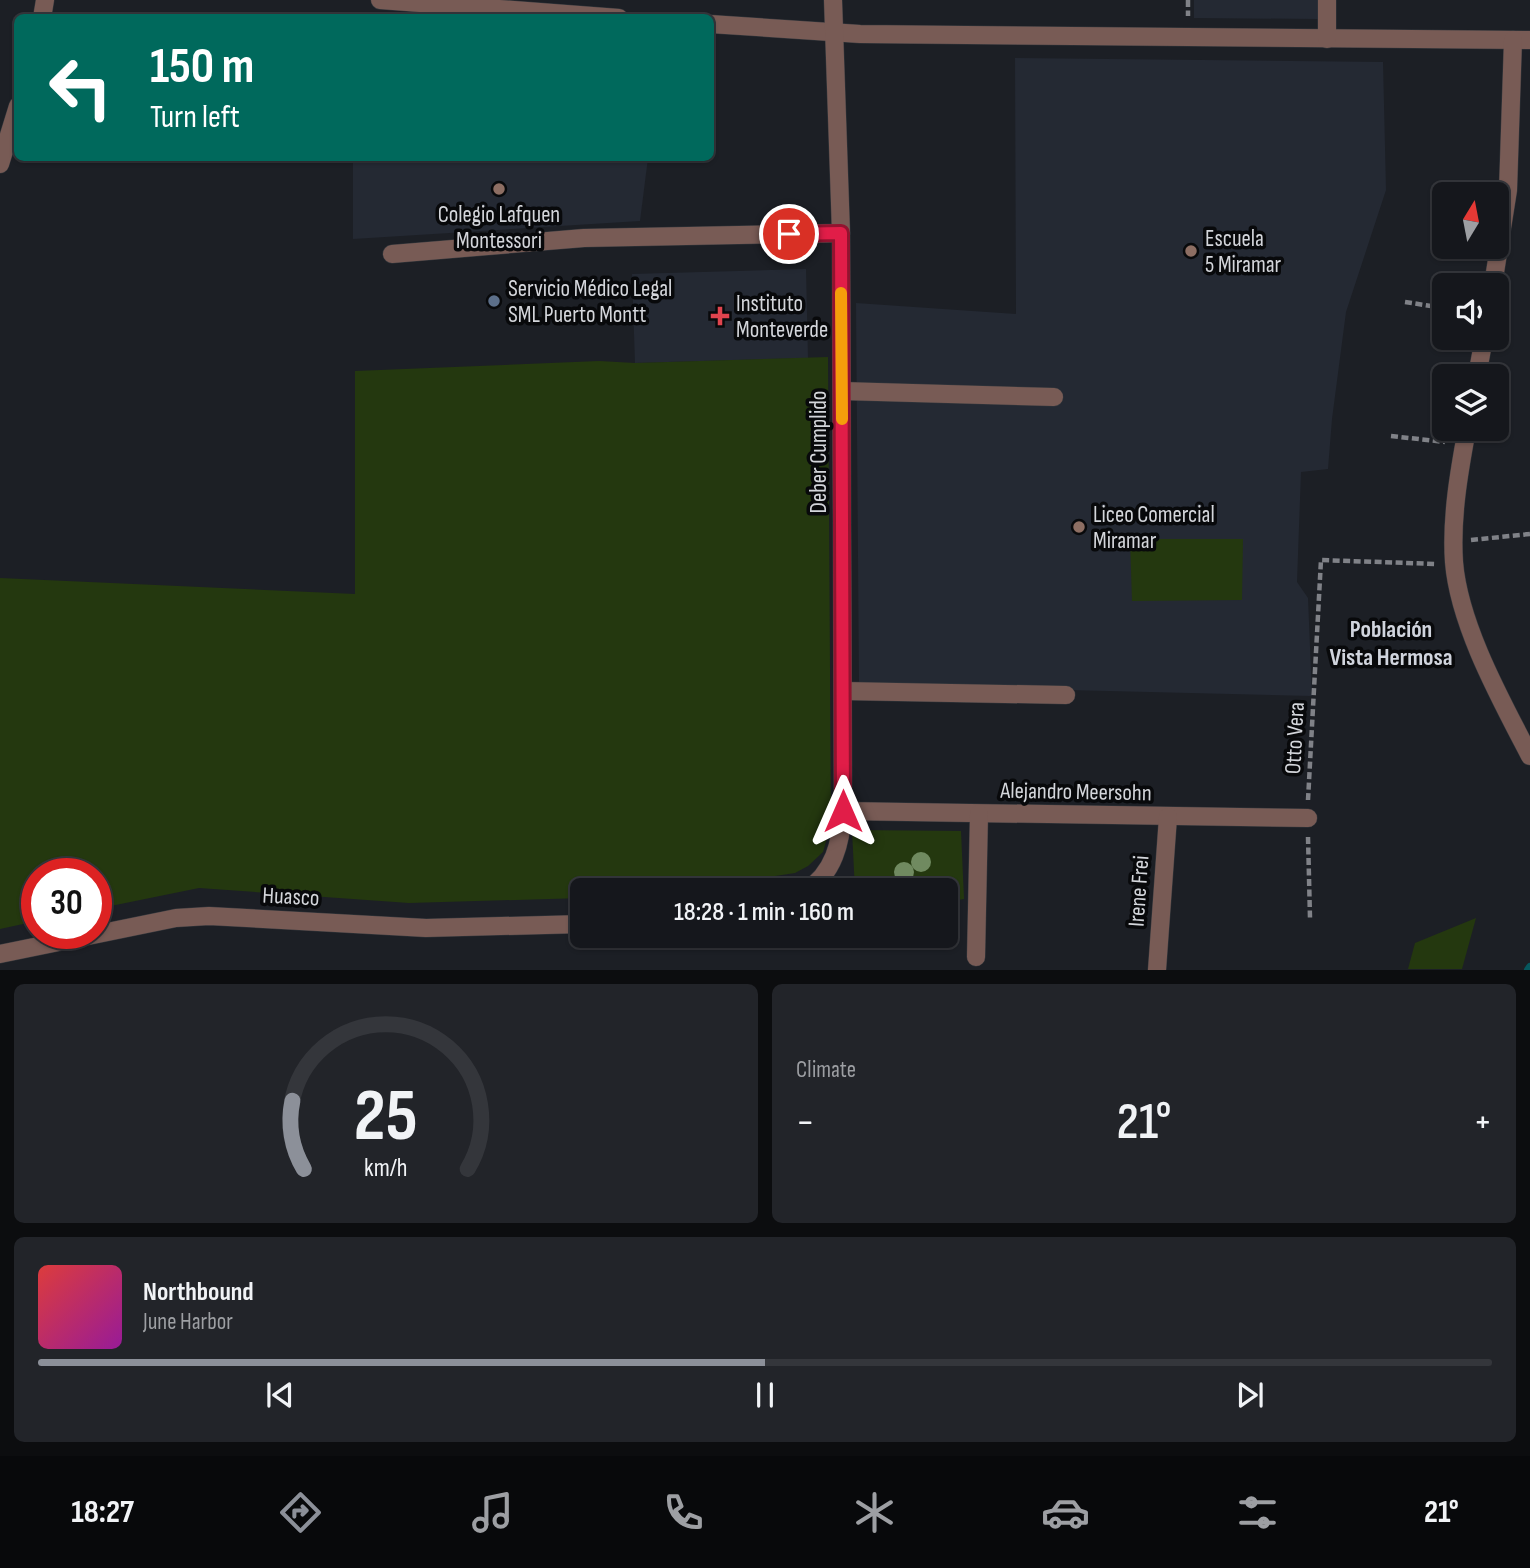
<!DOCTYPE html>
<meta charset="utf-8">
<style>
:root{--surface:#15171c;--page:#222429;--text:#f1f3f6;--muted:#9d9fa3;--line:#34363b;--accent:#8c9099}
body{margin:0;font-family:"Sofia Sans Condensed",sans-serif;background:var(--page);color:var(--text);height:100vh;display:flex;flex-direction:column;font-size:26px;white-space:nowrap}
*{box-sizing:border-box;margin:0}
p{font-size:23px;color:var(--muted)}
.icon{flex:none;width:38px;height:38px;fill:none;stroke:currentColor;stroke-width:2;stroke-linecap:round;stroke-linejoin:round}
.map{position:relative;height:970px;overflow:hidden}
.details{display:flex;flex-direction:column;gap:14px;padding:14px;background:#0c0d0f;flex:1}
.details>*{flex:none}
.guide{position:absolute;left:14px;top:14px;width:700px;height:147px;border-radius:10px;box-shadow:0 2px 5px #0004,0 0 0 2px var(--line);background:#00695c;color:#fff;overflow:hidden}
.needle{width:46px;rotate:10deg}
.buttons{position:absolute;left:1432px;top:182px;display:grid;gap:14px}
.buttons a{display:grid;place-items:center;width:77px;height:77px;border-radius:10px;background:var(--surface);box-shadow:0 2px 5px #0004,0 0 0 2px var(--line);font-size:35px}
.speed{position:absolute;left:21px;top:858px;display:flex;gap:14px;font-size:35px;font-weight:700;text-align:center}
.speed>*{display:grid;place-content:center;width:91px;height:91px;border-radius:50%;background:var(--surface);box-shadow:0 2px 5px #0004,0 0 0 2px var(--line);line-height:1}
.speed .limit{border:10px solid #d22;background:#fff;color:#111}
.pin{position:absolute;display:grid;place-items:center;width:60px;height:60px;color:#fff;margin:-30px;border:4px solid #fff;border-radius:50%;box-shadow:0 2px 7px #0007}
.me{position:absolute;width:77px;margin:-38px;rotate:0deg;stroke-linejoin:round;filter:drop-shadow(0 0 5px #0008)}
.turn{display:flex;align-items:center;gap:24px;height:147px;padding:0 21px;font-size:32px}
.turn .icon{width:91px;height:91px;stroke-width:2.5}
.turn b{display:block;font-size:49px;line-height:60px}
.big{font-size:52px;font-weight:600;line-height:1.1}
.details .tile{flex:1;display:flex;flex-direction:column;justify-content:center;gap:10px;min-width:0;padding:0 24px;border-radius:10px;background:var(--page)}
.details .dial{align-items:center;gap:0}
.dial svg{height:182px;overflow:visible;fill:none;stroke:var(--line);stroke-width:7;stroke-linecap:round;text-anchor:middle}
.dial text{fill:var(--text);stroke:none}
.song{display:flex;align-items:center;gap:21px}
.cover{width:84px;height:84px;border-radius:10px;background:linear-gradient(135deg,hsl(0 70% 55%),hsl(300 70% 35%))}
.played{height:7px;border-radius:4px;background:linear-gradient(90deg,var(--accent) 50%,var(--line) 50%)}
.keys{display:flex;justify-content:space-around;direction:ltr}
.heat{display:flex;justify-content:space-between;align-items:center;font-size:38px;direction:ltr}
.details .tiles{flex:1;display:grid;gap:14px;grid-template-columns:1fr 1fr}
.tile:last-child{grid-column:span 2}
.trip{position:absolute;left:570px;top:878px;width:388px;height:70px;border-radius:10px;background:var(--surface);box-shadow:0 2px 5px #0004,0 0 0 2px var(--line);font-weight:600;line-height:70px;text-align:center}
.dock{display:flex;height:112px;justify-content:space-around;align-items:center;background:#08090b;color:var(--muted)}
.dock .icon{width:49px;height:49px}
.dock .active{color:var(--accent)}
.dock b{font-size:32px;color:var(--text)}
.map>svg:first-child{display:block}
.built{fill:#242933}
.green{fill:#24380f}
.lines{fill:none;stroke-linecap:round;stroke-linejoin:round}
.stream{stroke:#06575e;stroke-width:8}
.minor-casing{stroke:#36393e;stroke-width:19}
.path{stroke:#808288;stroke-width:4.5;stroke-dasharray:7 3.5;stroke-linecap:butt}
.minor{stroke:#785b55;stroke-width:18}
.tree{fill:#708a60}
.route-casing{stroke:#92132f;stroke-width:18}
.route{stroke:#e11d48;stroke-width:12}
.slow{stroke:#f59e0b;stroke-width:12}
.education-dot{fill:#8d6e63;stroke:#08090b;stroke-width:2.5}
.service-dot{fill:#5c6f8a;stroke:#08090b;stroke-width:2.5}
.health-dot{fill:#e0444e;stroke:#08090b;stroke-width:2.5}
.labels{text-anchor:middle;stroke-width:7;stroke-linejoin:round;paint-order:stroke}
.poi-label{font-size:23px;fill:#d4d6db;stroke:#08090b;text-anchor:start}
.street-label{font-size:23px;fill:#d4d6db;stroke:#08090b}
.neighbourhood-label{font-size:24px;font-weight:bold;fill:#d0d4dd;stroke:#08090b}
</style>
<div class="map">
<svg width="1530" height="970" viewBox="0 0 1530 970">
<rect width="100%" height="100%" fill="#1c1f25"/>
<g class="built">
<path d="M1194,0H1318V19L1194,18Z"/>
<path d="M1015,58L1383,62L1386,190L1346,312L1332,419L1328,469L1301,472L1297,582L1308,598L1312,696L859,685L856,303L1016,314Z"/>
<path d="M353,158H648L640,221L353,239Z"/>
<path d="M806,269L808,358L635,363L632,274Z"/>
</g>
<g class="green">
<path d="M828,357L831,824L823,852L808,866L795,873L674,891H583V898L409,903L199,888L96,909V873H37V921L0,929V578L355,594V371L599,361L635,363Z"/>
<path d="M1130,539H1243L1242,600L1132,601Z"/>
<path d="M852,830L961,831L964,899L947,902V891H855Z"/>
<path d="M1476,918L1462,969H1408L1415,943Z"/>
</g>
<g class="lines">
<path class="stream" d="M1528,970L1530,967"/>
<defs>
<g id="minor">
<path d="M380,0L619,18"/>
<path d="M42,18L45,0"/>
<path d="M710,24L860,34L1530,40"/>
<path d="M1327,39V0"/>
<path d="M0,164L18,106"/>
<path d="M392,254L584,238L841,233"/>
<path d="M1493,285L1508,190L1513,40"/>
<path d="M1477,376L1484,338"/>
<path d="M842,391L1054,397"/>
<path d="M1467,429C1459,472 1451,518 1454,562C1459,625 1501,700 1530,756"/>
<path d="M843,691L1066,695"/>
<path d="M843,811L1308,818"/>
<path d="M805,891C834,874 841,842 843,811L841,233L833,0"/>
<path d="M0,954L176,918L209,916L426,928L583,924"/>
<path d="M976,957L979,814"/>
<path d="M1157,970L1168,817"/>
</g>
</defs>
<use href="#minor" class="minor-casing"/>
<g class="path">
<path d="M1188,0V16"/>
<path d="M1405,302L1444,308"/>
<path d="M1391,436L1445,442"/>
<path d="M1471,540L1530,534"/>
<path d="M1308,800L1321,560L1436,564"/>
<path d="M1308,837L1310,918"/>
</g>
<use href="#minor" class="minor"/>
</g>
<g class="tree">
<circle cx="921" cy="862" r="10"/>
<circle cx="904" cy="872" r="10"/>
</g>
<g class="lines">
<defs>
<path id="route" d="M789,234L841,233L843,811"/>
</defs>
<use href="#route" class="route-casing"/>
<use href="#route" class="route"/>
<path class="slow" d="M841,293L842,419"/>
</g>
<g class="education-dot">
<circle cx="499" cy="189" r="7"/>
<circle cx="1191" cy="251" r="7"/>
<circle cx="1079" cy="527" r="7"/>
</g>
<circle class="service-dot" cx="494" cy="301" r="7"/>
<path class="health-dot" d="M716.5 305.5h7v7h7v7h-7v7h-7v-7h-7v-7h7z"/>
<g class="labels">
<g class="poi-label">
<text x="499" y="222" text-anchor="middle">Colegio Lafquen<tspan x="499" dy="26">Montessori</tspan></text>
<text x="1205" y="246">Escuela<tspan x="1205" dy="26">5 Miramar</tspan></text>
<text x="508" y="296">Servicio Médico Legal<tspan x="508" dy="26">SML Puerto Montt</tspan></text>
<text x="736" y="311">Instituto<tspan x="736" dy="26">Monteverde</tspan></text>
<text x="1093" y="522">Liceo Comercial<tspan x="1093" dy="26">Miramar</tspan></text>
</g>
<g class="street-label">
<text transform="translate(818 452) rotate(-90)" y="8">Deber Cumplido</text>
<text transform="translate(1294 738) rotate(-87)" y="8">Otto Vera</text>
<text transform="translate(1076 791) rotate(1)" y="8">Alejandro Meersohn</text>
<text transform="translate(1138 891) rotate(-86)" y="8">Irene Frei</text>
<text transform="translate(291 896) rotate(3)" y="8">Huasco</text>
</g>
<g class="neighbourhood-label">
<text x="1391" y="637">Población<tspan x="1391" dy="28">Vista Hermosa</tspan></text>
</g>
</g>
</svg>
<div class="buttons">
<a><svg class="needle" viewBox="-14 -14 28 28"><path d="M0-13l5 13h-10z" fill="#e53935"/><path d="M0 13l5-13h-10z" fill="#9d9fa3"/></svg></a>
<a><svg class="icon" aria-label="sound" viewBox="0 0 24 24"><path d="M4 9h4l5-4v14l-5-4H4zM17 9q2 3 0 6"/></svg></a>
<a><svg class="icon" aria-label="layers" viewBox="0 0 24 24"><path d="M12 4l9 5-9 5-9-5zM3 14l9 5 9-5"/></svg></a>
</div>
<div class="speed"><div class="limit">30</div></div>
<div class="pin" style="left:789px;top:234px;background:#d93025"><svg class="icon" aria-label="arrive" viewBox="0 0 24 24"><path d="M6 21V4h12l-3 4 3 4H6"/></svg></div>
<svg class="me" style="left:843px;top:811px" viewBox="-20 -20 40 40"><path d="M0-17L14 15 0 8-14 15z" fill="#e11d48" stroke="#fff" stroke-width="4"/></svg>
<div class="trip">18:28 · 1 min · 160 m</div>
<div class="guide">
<div class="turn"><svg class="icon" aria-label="left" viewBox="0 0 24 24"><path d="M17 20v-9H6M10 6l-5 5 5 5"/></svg><div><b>150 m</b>Turn left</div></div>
</div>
</div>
<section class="details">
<div class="tiles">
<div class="tile dial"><svg viewBox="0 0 100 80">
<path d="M14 69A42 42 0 1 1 86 69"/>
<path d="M14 69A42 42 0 0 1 9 39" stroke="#8c9099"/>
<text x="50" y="56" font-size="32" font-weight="700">25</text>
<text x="50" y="72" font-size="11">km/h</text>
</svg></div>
<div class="tile"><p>Climate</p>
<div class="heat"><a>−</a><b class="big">21°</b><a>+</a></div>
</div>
<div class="tile">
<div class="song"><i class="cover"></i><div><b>Northbound</b><p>June Harbor</p></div></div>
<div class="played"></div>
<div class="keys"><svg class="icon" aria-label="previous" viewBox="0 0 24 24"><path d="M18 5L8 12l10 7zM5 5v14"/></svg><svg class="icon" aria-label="pause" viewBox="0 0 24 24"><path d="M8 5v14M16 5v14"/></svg><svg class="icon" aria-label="next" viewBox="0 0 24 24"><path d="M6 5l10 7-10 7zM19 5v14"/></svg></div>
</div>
</div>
</section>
<nav class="dock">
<b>18:27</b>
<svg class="icon active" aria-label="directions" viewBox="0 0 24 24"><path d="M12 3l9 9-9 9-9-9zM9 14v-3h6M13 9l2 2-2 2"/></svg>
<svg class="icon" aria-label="music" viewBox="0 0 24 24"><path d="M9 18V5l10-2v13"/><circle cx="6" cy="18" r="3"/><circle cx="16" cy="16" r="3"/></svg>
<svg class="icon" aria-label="phone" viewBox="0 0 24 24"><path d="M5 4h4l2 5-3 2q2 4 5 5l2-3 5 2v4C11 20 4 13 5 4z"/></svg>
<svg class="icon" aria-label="climate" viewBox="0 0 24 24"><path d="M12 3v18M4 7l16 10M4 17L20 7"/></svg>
<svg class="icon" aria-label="car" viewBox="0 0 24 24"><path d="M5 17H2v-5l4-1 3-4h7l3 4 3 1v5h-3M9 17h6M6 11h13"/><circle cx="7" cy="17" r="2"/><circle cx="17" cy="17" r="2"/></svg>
<svg class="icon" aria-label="filters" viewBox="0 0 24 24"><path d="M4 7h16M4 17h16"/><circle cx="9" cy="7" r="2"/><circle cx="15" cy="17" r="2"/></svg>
<b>21°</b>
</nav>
